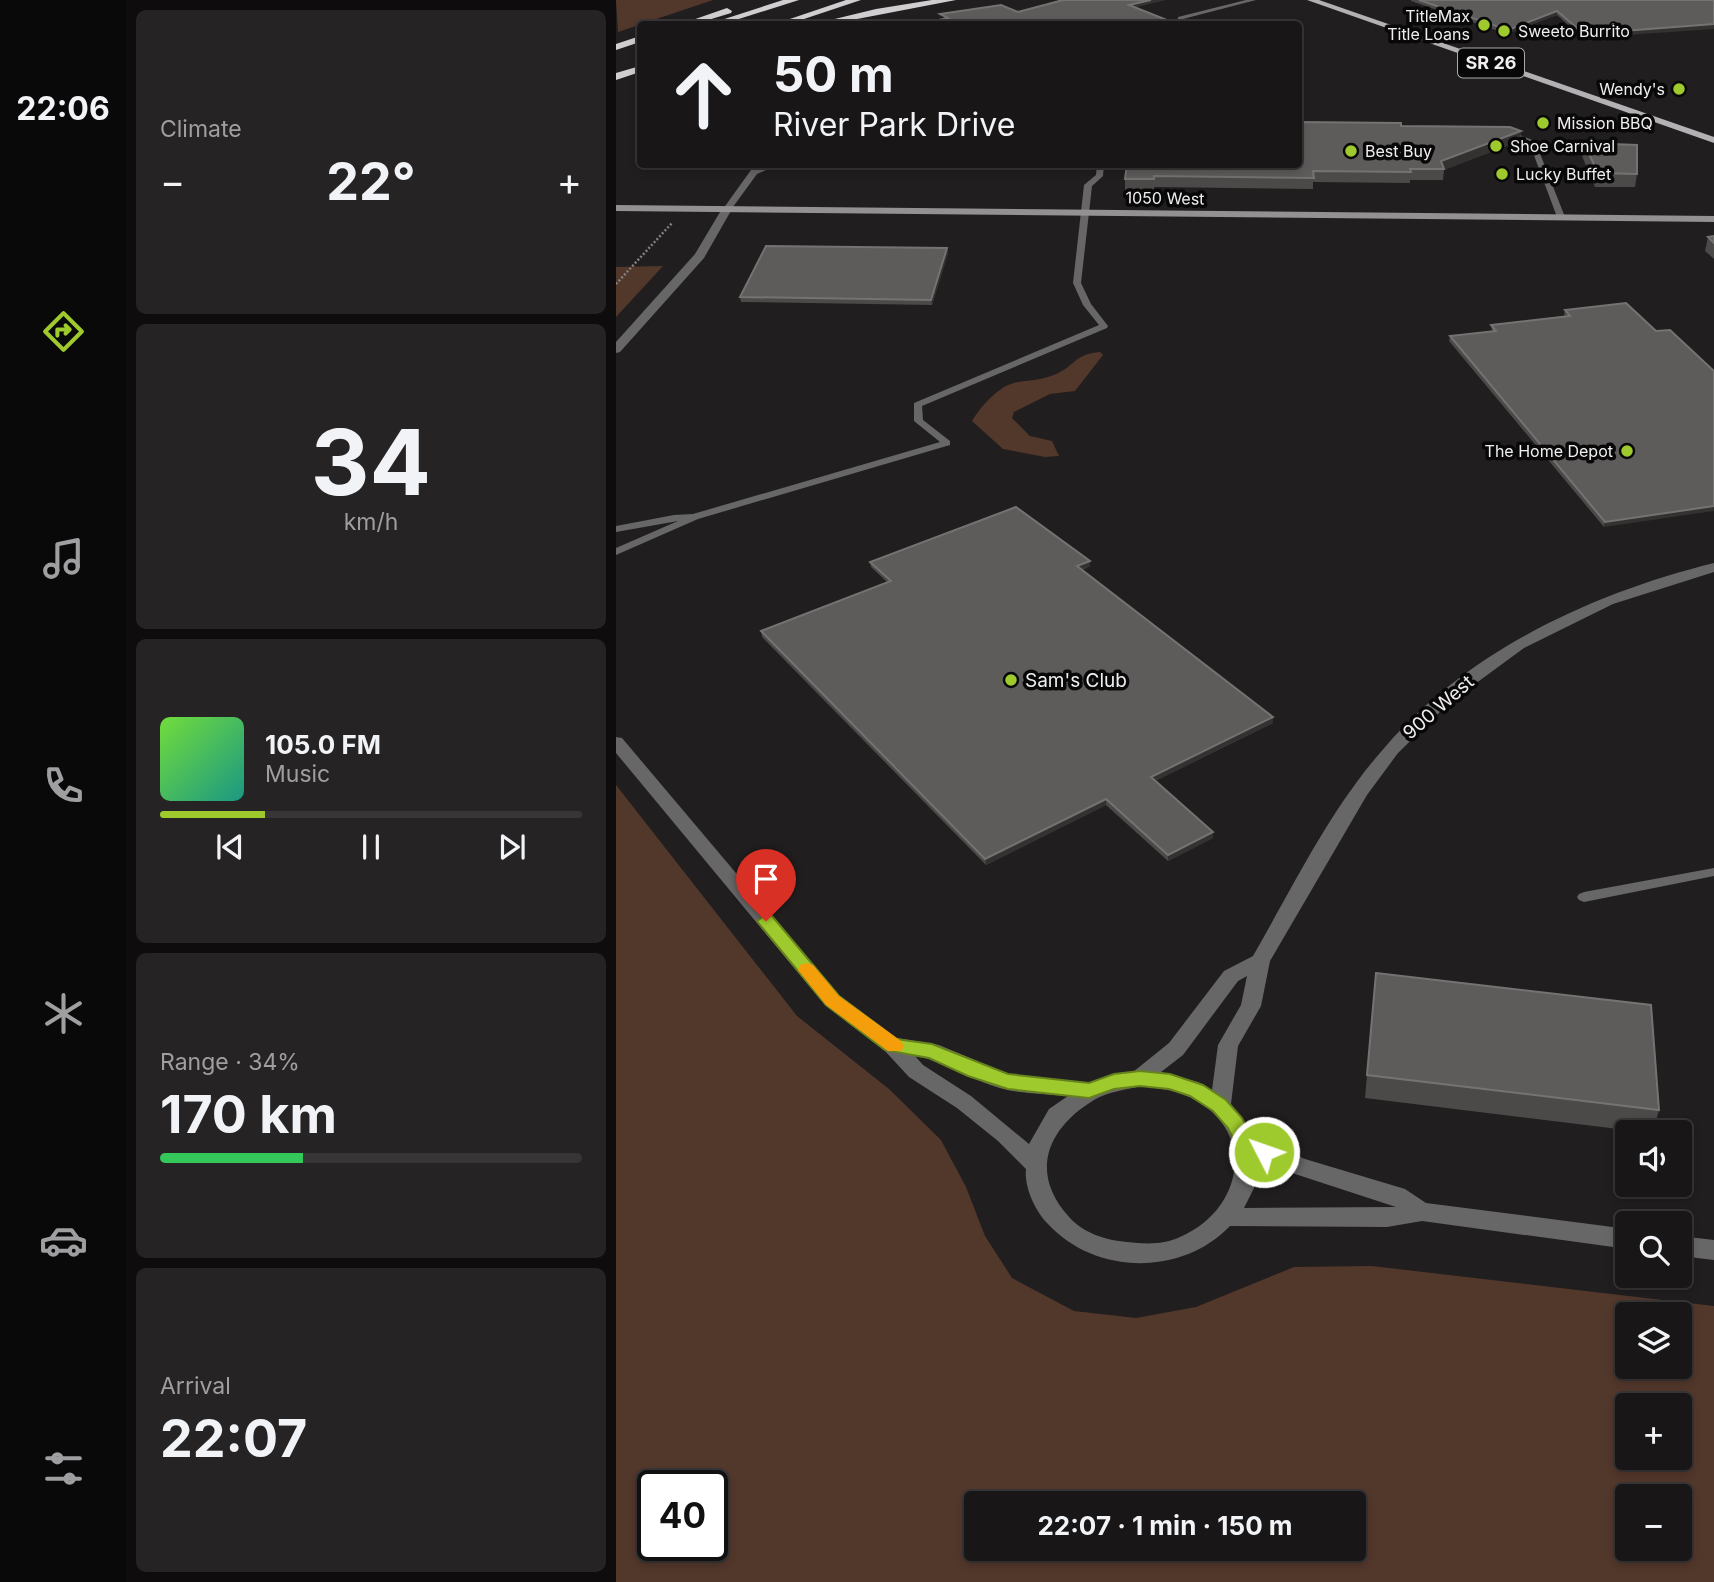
<!DOCTYPE html>
<meta charset="utf-8">
<style>
:root{--surface:#191617;--page:#262324;--text:#f1f3f6;--muted:#9f9fa1;--line:#373536;--accent:#9fca2d}
body{margin:0;font-family:Inter,sans-serif;background:var(--page);color:var(--text);height:100vh;display:flex;flex-direction:column;font-size:26px;white-space:nowrap}
*{box-sizing:border-box;margin:0}
p{font-size:23px;color:var(--muted)}
.icon{flex:none;width:38px;height:38px;fill:none;stroke:currentColor;stroke-width:2;stroke-linecap:round;stroke-linejoin:round}
.map{position:relative;flex:1;overflow:hidden}
.drawer{display:flex;flex-direction:column;gap:10px;padding:10px;background:#0e0c0d;width:490px}
.drawer>*{flex:none}
.top-card{position:absolute;left:21px;top:21px;width:665px;height:147px;border-radius:7px;box-shadow:0 4px 10px #0003,0 0 0 2px var(--line);background:#191617;color:var(--text);overflow:hidden}
.fabs{position:absolute;left:999px;top:1120px;display:grid;gap:14px}
.fabs a{display:grid;place-items:center;width:77px;height:77px;border-radius:7px;background:var(--surface);box-shadow:0 4px 10px #0003,0 0 0 2px var(--line);font-size:35px}
.speed{position:absolute;left:21px;top:1470px;display:flex;gap:14px;font-size:35px;font-weight:700;text-align:center}
.speed>*{display:grid;place-content:center;width:91px;height:91px;border-radius:50%;background:var(--surface);box-shadow:0 4px 10px #0003,0 0 0 2px var(--line);line-height:1}
.speed .limit{border:4px solid #111;border-radius:10px;background:#fff;color:#111}
.pin{position:absolute;display:grid;place-items:center;width:60px;height:60px;color:#fff;margin:-72px -30px;border-radius:50% 50% 50% 0;rotate:-45deg;box-shadow:0 0 7px #0007}
.pin .icon{rotate:45deg}
.me{position:absolute;width:77px;margin:-38px;rotate:311deg;stroke-linejoin:round;filter:drop-shadow(0 0 5px #0008)}
.turn{display:flex;align-items:center;gap:24px;height:147px;padding:0 21px;font-size:32px}
.turn .icon{width:91px;height:91px;stroke-width:2.5}
.turn b{display:block;font-size:49px;line-height:60px}
.big{font-size:52px;font-weight:700;line-height:1.1}
.drawer .widget{flex:1;display:flex;flex-direction:column;justify-content:center;gap:10px;min-width:0;padding:0 24px;border-radius:10px;background:var(--page)}
.drawer .dial{align-items:center;gap:0}
.dial b{font-size:91px;line-height:1}
.song{display:flex;align-items:center;gap:21px}
.cover{width:84px;height:84px;border-radius:10px;background:linear-gradient(135deg,hsl(100 70% 55%),hsl(170 70% 35%))}
.played{height:7px;border-radius:4px;background:linear-gradient(90deg,var(--accent) 25%,var(--line) 25%)}
.keys{display:flex;justify-content:space-around;direction:ltr}
.heat{display:flex;justify-content:space-between;align-items:center;font-size:38px;direction:ltr}
.charge{height:10px;border-radius:5px;background:linear-gradient(90deg,#34c759 34%,var(--line) 0)}
.trip{position:absolute;left:348px;top:1491px;width:402px;height:70px;border-radius:7px;background:var(--surface);box-shadow:0 4px 10px #0003,0 0 0 2px var(--line);font-weight:700;line-height:70px;text-align:center}
main{display:flex;flex:1;min-height:0}
.tab-bar{display:flex;flex-direction:column;width:126px;justify-content:space-around;align-items:center;background:#0a0909;color:var(--muted)}
.tab-bar .icon{width:49px;height:49px}
.tab-bar .active{color:var(--accent)}
.tab-bar b{font-size:32px;color:var(--text)}
.map>svg:first-child{display:block}
.green{fill:#52372b;fill-rule:evenodd}
.lines{fill:none;stroke-linecap:round;stroke-linejoin:round}
.path{stroke:#848182;stroke-width:2.5;stroke-dasharray:2 2;stroke-linecap:butt}
.service{fill:#686768;fill-rule:evenodd}
.tertiary{fill:#686768;fill-rule:evenodd}
.secondary{fill:#939192;fill-rule:evenodd}
.primary{fill:#b3b1b3;fill-rule:evenodd}
.motorway{fill:#d1ced1;fill-rule:evenodd}
.wall{fill:#4c4949}
.shaded-wall{fill:#343131}
.building{fill:#5e5b5b;stroke:#757272;stroke-width:2}
.route{fill:#9fca2d;stroke:#67831d;stroke-width:2}
.slow{fill:#f59e0b}
.poi-dot{fill:#9fca2d;stroke:#090809;stroke-width:2.5}
.labels{text-anchor:middle;stroke-width:7;stroke-linejoin:round;paint-order:stroke}
.far-poi-label{font-size:16px;fill:#f0eeee;stroke:#090809;text-anchor:start}
.far-street-label{font-size:16px;fill:#f0eeee;stroke:#090809}
.shield{fill:#090809;stroke:#aba9a9;stroke-width:2}
.shield-label{font-size:18px;font-weight:bold;fill:#f0eeee}
.poi-label{font-size:19px;fill:#f0eeee;stroke:#090809;text-anchor:start}
.street-label{font-size:19px;fill:#f0eeee;stroke:#090809}
</style>
<main>
<nav class="tab-bar">
<b>22:06</b>
<svg class="icon active" aria-label="directions" viewBox="0 0 24 24"><path d="M12 3l9 9-9 9-9-9zM9 14v-3h6M13 9l2 2-2 2"/></svg>
<svg class="icon" aria-label="music" viewBox="0 0 24 24"><path d="M9 18V5l10-2v13"/><circle cx="6" cy="18" r="3"/><circle cx="16" cy="16" r="3"/></svg>
<svg class="icon" aria-label="phone" viewBox="0 0 24 24"><path d="M5 4h4l2 5-3 2q2 4 5 5l2-3 5 2v4C11 20 4 13 5 4z"/></svg>
<svg class="icon" aria-label="climate" viewBox="0 0 24 24"><path d="M12 3v18M4 7l16 10M4 17L20 7"/></svg>
<svg class="icon" aria-label="car" viewBox="0 0 24 24"><path d="M5 17H2v-5l4-1 3-4h7l3 4 3 1v5h-3M9 17h6M6 11h13"/><circle cx="7" cy="17" r="2"/><circle cx="17" cy="17" r="2"/></svg>
<svg class="icon" aria-label="filters" viewBox="0 0 24 24"><path d="M4 7h16M4 17h16"/><circle cx="9" cy="7" r="2"/><circle cx="15" cy="17" r="2"/></svg>
</nav>
<section class="drawer">
<div class="widget"><p>Climate</p>
<div class="heat"><a>−</a><b class="big">22°</b><a>+</a></div>
</div>
<div class="widget dial"><b>34</b><p>km/h</p></div>
<div class="widget">
<div class="song"><i class="cover"></i><div><b>105.0 FM</b><p>Music</p></div></div>
<div class="played"></div>
<div class="keys"><svg class="icon" aria-label="previous" viewBox="0 0 24 24"><path d="M18 5L8 12l10 7zM5 5v14"/></svg><svg class="icon" aria-label="pause" viewBox="0 0 24 24"><path d="M8 5v14M16 5v14"/></svg><svg class="icon" aria-label="next" viewBox="0 0 24 24"><path d="M6 5l10 7-10 7zM19 5v14"/></svg></div>
</div>
<div class="widget"><p>Range · 34%</p><b class="big">170 km</b><div class="charge"></div></div>
<div class="widget"><p>Arrival</p><b class="big">22:07</b></div>
</section>
<div class="map">
<svg width="1098" height="1582" viewBox="0 0 1098 1582">
<rect width="100%" height="100%" fill="#211e1f"/>
<g class="green">
<path d="M0,0H97L2,32Z"/>
<path d="M47,266L0,317V267Z"/>
<path d="M484,352L487,355L459,391L434,394L398,412L396,418L414,436L436,441L443,456L429,457L387,449L356,421C366,405 383,385 402,382C416,380 426,380 440,374C459,366 458,354 484,352Z"/>
<path d="M0,785L181,1016L273,1089L325,1140L350,1187L369,1236L396,1278L458,1311L520,1318L580,1307L678,1267L756,1266L1098,1306V1582H0ZM1064,1314V1367H1012V1314ZM1012,1405H1064V1458H1012ZM37,1486H96V1545H37ZM1012,1496H1064V1549H1012ZM360,1503H738V1549H360Z"/>
</g>
<g class="lines">
<path class="path" d="M0,284L56,223"/>
<g class="service">
<path d="M630,0H640L567,19V24H561L562,17Z"/>
<path d="M887,130H891L919,141L949,217L948,219L941,217L913,142L887,132Z"/>
<path d="M153,164H164L141,174L114,211H108L107,209L135,170Z"/>
<path d="M481,164H488L487,176L476,186L465,283L475,304L492,326L491,328L306,406L307,420L334,441V445L82,519L0,555V548L62,521L0,532V526L58,515L77,514L324,442L298,421V403L483,325L467,305L457,283L468,185L480,175Z"/>
<path d="M1098,868V876L968,902L963,900L961,897L963,894L968,892Z"/>
</g>
<g class="tertiary">
<path d="M107,207L116,209L88,258L4,352L0,353V342L79,254Z"/>
<path d="M1098,563V572L997,604L908,648L833,703L782,753L751,795L654,961L645,1006L622,1046L615,1104L637,1138L689,1159L789,1189L810,1203L1012,1229V1249L806,1221L771,1227L614,1226C565,1277 478,1275 431,1223C419,1210 408,1187 410,1169L382,1141L341,1108L293,1077L269,1051L209,1005L0,753V737L6,738L223,995L281,1038L323,1045L392,1074L476,1083L517,1072L553,1043L608,971L637,956C678,885 715,807 770,746C853,650 977,593 1098,563ZM631,976L625,1005L602,1045L596,1090L582,1082L545,1072L567,1055L622,981ZM299,1056C331,1061 359,1083 392,1090C411,1094 432,1094 452,1096L433,1109L413,1144L355,1096L307,1065ZM524,1086C538,1088 553,1089 566,1094C641,1122 632,1208 564,1237C547,1245 529,1244 511,1242C490,1240 469,1234 454,1218C413,1174 430,1129 478,1100C491,1092 510,1090 524,1086ZM642,1159L676,1173L780,1207L628,1208L638,1188Z"/>
<path d="M1064,1236L1098,1240V1260L1064,1256Z"/>
</g>
<path class="secondary" d="M0,205L1098,216V222L0,211Z"/>
<path class="primary" d="M691,0H703L1098,137V143Z"/>
<g class="motorway">
<path d="M167,0H183L107,24H93Z"/>
<path d="M230,0H245L173,24H159Z"/>
<path d="M316,0H340L215,24H198L260,9Z"/>
<path d="M111,8L116,11L115,13L79,24H65Z"/>
<path d="M24,36V42L0,50V44Z"/>
<path d="M24,66V72L0,80V73Z"/>
</g>
</g>
<g class="wall">
<path d="M795,0H1098L967,38L941,15L891,34L795,1Z"/>
<path d="M785,126L905,131L903,141L828,170L827,180H794V183L697,182V189L538,187V190H509V179Z"/>
<path d="M968,143L1021,174L1019,187H979L966,156Z"/>
<path d="M1098,236V259L1089,251L1092,237Z"/>
<path d="M331,248L332,253L316,305L125,302L124,297Z"/>
<path d="M949,310L1040,331L988,527L833,341L834,336L876,331L875,325L949,316L948,315Z"/>
<path d="M254,562L474,566L466,570L657,717V723L539,781L597,838L552,861L490,805L370,865L146,637L145,631L271,582L255,567Z"/>
<path d="M760,973L1043,1110L1037,1132H1027L749,1098Z"/>
</g>
<g class="shaded-wall">
<path d="M535,0H550L513,9V5Z"/>
<path d="M941,11V15L891,34L892,30Z"/>
<path d="M551,20V24H535Z"/>
<path d="M1098,24V29L967,38L968,34Z"/>
<path d="M905,131L903,141L828,170L825,161Z"/>
<path d="M331,248L332,253L316,305L315,300Z"/>
<path d="M1098,506V511L988,527L989,522Z"/>
<path d="M474,561V566L461,571V566Z"/>
<path d="M657,717V723L535,783V777Z"/>
<path d="M490,799V805L370,865L369,859Z"/>
<path d="M597,832V838L552,861V855Z"/>
</g>
<g class="building">
<path d="M447,0H535L513,5L551,20L535,24H304L332,18L324,14L385,5L402,12Z"/>
<path d="M803,0H1098V24L968,34L941,11L892,30Z"/>
<path d="M682,122L785,123V126L894,127L905,131L825,161L828,169H794L795,172L697,171L698,178L538,176V179H509L511,164H682Z"/>
<path d="M968,143L1021,145V174L982,173Z"/>
<path d="M1098,236V243L1092,237Z"/>
<path d="M150,246L331,248L315,300L124,297Z"/>
<path d="M1010,303L1040,331L1054,330L1098,371V506L989,522L834,336L880,331L875,325L954,316L949,310Z"/>
<path d="M400,507L474,561L461,566L657,717L535,777L597,832L552,855L490,799L369,859L145,631L275,581L254,562Z"/>
<path d="M760,973L1035,1005L1043,1110L751,1075Z"/>
</g>
<path class="route" d="M150,915L156,916L223,996L280,1039L316,1044L392,1074L473,1083L498,1074L524,1071L554,1074L587,1085L610,1100L626,1118L637,1139L655,1146L658,1152L655,1157L648,1160L623,1150L612,1128L597,1111L574,1096L553,1089L524,1086L498,1089L473,1098L392,1089L352,1076L313,1058L269,1050L210,1005L144,925L141,921Z"/>
<path class="slow" d="M191,963L197,965L223,996L285,1041L288,1046L285,1051H272L210,1005L182,970L184,965Z"/>
<g class="poi-dot">
<circle cx="868" cy="25" r="7"/>
<circle cx="888" cy="31" r="7"/>
<circle cx="1063" cy="89" r="7"/>
<circle cx="927" cy="123" r="7"/>
<circle cx="880" cy="146" r="7"/>
<circle cx="735" cy="151" r="7"/>
<circle cx="886" cy="174" r="7"/>
<circle cx="1011" cy="451" r="7"/>
<circle cx="395" cy="680" r="7"/>
</g>
<g class="labels">
<g class="far-poi-label">
<text x="854" y="22" text-anchor="end">TitleMax<tspan x="854" dy="18">Title Loans</tspan></text>
<text x="902" y="37">Sweeto Burrito</text>
<text x="1049" y="95" text-anchor="end">Wendy's</text>
<text x="941" y="129">Mission BBQ</text>
<text x="894" y="152">Shoe Carnival</text>
<text x="749" y="157">Best Buy</text>
<text x="900" y="180">Lucky Buffet</text>
<text x="997" y="457" text-anchor="end">The Home Depot</text>
</g>
<g class="far-street-label">
<text transform="translate(549 198) rotate(1)" y="6">1050 West</text>
</g>
<rect class="shield" x="842" y="48.5" width="66" height="29" rx="5"/>
<g class="shield-label">
<text x="875" y="69">SR 26</text>
</g>
<g class="poi-label">
<text x="409" y="687">Sam's Club</text>
</g>
<g class="street-label">
<text transform="translate(822 707) rotate(-41)" y="7">900 West</text>
</g>
</g>
</svg>
<div class="fabs">
<a><svg class="icon" aria-label="sound" viewBox="0 0 24 24"><path d="M4 9h4l5-4v14l-5-4H4zM17 9q2 3 0 6"/></svg></a>
<a><svg class="icon" aria-label="search" viewBox="0 0 24 24"><circle cx="10" cy="10" r="6"/><path d="M15 15l6 6"/></svg></a>
<a><svg class="icon" aria-label="layers" viewBox="0 0 24 24"><path d="M12 4l9 5-9 5-9-5zM3 14l9 5 9-5"/></svg></a>
<a>+</a>
<a>−</a>
</div>
<div class="speed"><div class="limit">40</div></div>
<div class="pin" style="left:150px;top:921px;background:#d93025"><svg class="icon" aria-label="arrive" viewBox="0 0 24 24"><path d="M6 21V4h12l-3 4 3 4H6"/></svg></div>
<svg class="me" style="left:648px;top:1152px" viewBox="-20 -20 40 40"><circle r="17" fill="#9fca2d" stroke="#fff" stroke-width="3"/><path d="M0-11L8 9 0 5-8 9z" fill="#fff"/></svg>
<div class="trip">22:07 · 1 min · 150 m</div>
<div class="top-card">
<div class="turn"><svg class="icon" aria-label="ahead" viewBox="0 0 24 24"><path d="M12 20V5M6 11l6-6 6 6"/></svg><div><b>50 m</b>River Park Drive</div></div>
</div>
</div>
</main>
